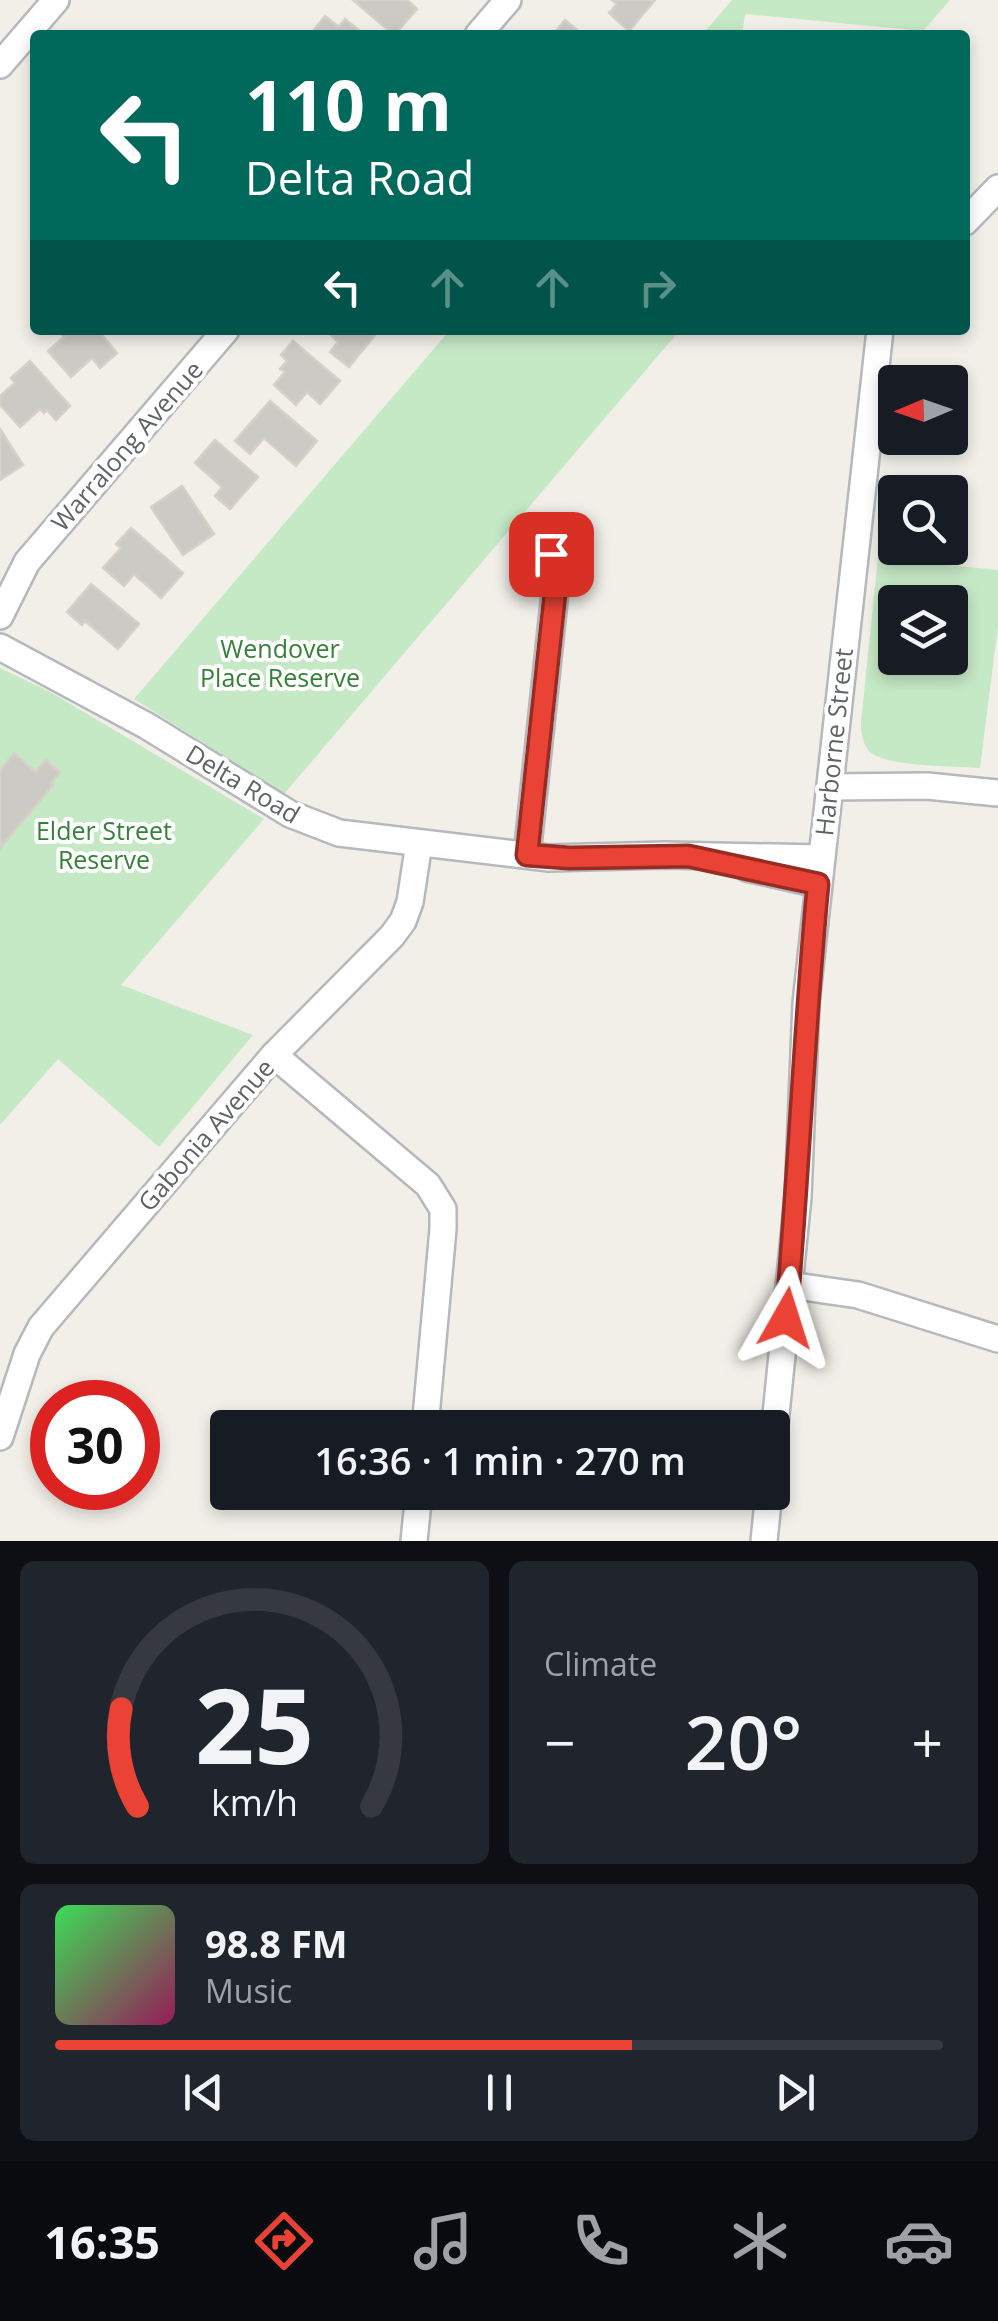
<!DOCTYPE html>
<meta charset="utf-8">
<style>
:root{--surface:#171b24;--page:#20242c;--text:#f1f3f6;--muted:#9ea1a6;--line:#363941;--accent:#ea4335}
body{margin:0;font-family:"Open Sans",sans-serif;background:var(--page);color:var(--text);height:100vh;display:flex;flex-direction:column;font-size:38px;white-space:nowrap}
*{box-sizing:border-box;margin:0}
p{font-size:32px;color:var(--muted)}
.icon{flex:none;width:55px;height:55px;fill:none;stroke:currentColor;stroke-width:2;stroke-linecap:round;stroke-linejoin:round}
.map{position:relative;height:1541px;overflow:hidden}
.sheet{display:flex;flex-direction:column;gap:20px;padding:20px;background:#0d0f14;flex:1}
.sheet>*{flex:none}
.top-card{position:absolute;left:30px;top:30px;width:940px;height:305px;border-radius:10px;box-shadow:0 5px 15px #0003;background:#00695c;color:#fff;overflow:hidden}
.needle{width:65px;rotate:268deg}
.fabs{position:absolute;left:878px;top:365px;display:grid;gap:20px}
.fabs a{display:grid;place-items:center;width:90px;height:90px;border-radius:10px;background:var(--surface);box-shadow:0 5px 15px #0003;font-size:50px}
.speed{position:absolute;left:30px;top:1380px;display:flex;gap:20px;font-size:50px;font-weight:700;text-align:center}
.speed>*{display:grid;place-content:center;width:130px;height:130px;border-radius:50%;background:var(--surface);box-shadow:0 5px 15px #0003;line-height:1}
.speed .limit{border:15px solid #d22;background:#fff;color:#111}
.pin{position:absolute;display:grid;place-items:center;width:85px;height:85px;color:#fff;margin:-42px;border-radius:20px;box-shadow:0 5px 15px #0006}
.me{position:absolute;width:110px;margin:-55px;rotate:6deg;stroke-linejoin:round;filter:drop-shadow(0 0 8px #0008)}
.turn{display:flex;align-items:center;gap:35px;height:210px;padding:0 50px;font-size:45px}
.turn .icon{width:130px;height:130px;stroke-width:2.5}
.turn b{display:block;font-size:70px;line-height:85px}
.lanes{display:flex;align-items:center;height:95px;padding:0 50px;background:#0003;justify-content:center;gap:50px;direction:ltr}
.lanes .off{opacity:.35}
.big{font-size:75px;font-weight:600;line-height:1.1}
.sheet .tile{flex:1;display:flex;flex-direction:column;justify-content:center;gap:15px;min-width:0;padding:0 35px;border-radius:15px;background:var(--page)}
.sheet .dial{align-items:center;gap:0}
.dial svg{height:260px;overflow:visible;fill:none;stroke:var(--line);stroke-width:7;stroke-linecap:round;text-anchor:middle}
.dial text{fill:var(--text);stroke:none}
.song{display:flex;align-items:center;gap:30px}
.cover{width:120px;height:120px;border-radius:15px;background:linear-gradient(135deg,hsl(130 70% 55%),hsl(330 70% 35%))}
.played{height:10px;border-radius:5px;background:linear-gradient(90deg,var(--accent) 65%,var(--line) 65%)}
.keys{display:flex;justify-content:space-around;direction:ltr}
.heat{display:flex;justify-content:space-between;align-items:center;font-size:55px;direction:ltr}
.sheet .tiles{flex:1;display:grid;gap:20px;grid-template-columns:1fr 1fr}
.tile:last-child{grid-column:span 2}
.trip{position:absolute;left:210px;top:1410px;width:580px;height:100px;border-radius:10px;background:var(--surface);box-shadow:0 5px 15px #0003;font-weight:600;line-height:100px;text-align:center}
.tab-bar{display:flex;height:160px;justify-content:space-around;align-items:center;background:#090b0e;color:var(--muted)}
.tab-bar .icon{width:70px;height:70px}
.tab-bar .active{color:var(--accent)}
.tab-bar b{font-size:45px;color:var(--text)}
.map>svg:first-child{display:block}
.green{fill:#c5e8c5;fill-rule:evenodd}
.building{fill:#cccac5;stroke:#d6d1c6;stroke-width:2.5}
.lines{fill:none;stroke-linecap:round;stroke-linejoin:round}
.minor-casing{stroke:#b5b8bc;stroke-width:30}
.minor{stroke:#fff;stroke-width:25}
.route-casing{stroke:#982c22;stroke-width:25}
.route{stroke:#ea4335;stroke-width:18}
.labels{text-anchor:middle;stroke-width:8;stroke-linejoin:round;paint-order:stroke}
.street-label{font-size:25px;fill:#5f6368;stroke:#fff}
.park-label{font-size:25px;fill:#348238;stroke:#fff}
</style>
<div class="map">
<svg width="998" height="1541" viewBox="0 0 998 1541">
<rect width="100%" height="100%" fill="#f1efe8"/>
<g class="green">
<path d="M732,0H950L923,31L745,14L742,35H702Z"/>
<path d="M450,330H680L284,794L134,699Z"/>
<path d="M878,558L998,570V626L980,768C957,766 886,767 870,752C862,743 861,733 861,722ZM895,602H950V658H895Z"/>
<path d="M0,668L52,693L264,819L121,985L253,1035L159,1147L58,1059L0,1125Z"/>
</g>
<g class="building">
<path d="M353,0H407L417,9L394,35Z"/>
<path d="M612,0H655L629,31L609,13L617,4Z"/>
<path d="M325,16L339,27L345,19L365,35H310Z"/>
<path d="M565,20L583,35H553Z"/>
<path d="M57,330H98L117,353L100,368L92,358L71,377L48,351L64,337Z"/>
<path d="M326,330H379L349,367L330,352L338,342Z"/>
<path d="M293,341L340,381L320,404L307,392L296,405L274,385L285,372L280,369L287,361L281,355Z"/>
<path d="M30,361L70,406L56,420L47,410L44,413L40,409L20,427L0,405V396L15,383L11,378Z"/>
<path d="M270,401L317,441L296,466L264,438L250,454L235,441Z"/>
<path d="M0,429L23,465L0,480Z"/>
<path d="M215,440L258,477L230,509L215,496L222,487L195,463Z"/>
<path d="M182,486L214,534L183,555L151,507Z"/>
<path d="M131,528L183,573L161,598L134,574L124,586L103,568L121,548L116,544Z"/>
<path d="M91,584L139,624L118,649L85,621L82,625L67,612Z"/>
<path d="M14,753L36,772L46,760L60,772L51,783L53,785L0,848V770Z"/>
</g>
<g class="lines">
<defs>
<g id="minor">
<path d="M478,35L508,0"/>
<path d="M0,65L56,0"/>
<path d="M965,222L998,188"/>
<path d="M0,616L27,562L226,330"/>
<path d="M0,647L147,726L290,814L339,833L549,858L665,855L821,858"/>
<path d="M830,787L927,786L998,793"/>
<path d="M527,855L556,583L555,568L544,541"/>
<path d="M747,868L818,884"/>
<path d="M274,1055L428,1185L443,1209V1229L425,1428"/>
<path d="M789,1285L858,1295L998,1339"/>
<path d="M0,1437L27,1354L41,1327L274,1055L392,936L403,921L410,902L419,843"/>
<path d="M772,1454L798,1197L806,1003L880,330"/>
<path d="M414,1541L419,1492"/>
<path d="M764,1541L769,1492"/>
</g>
</defs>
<use href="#minor" class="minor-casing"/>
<use href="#minor" class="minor"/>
</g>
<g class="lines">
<defs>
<path id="route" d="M551,554L556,584L527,855L569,858L688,856L818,884C804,1028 799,1174 786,1318"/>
</defs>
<use href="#route" class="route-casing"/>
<use href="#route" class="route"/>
</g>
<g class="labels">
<g class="street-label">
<text transform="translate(127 446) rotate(-49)" y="9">Warralong Avenue</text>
<text transform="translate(834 742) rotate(-84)" y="9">Harborne Street</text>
<text transform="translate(243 784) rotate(31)" y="9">Delta Road</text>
<text transform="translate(206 1135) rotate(-49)" y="9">Gabonia Avenue</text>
</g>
<g class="park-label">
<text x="280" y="658">Wendover<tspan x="280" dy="29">Place Reserve</tspan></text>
<text x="104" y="840">Elder Street<tspan x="104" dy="29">Reserve</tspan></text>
</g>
</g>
</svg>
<div class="fabs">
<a><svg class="needle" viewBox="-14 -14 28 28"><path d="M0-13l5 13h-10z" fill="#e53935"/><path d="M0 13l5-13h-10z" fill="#9ea1a6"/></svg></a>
<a><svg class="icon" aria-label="search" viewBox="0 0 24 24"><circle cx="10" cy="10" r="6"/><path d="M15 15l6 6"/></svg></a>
<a><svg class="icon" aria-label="layers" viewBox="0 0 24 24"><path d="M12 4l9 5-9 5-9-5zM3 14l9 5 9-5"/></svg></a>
</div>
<div class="speed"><div class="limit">30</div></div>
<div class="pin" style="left:551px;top:554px;background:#d93025"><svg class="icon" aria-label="arrive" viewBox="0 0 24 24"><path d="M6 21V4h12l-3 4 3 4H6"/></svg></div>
<svg class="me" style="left:786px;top:1318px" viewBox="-20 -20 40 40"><path d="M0-17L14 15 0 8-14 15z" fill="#ea4335" stroke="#fff" stroke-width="4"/></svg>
<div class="trip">16:36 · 1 min · 270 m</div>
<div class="top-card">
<div class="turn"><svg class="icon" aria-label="left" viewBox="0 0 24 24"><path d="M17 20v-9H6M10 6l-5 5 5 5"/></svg><div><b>110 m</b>Delta Road</div></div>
<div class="lanes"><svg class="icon" aria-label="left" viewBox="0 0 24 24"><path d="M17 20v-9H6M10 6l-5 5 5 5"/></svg><svg class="icon off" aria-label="ahead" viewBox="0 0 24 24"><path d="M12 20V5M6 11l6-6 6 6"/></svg><svg class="icon off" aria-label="ahead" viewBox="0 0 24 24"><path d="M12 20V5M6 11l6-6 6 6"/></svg><svg class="icon off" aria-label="right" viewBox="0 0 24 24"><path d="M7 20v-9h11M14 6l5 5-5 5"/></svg></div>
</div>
</div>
<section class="sheet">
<div class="tiles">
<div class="tile dial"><svg viewBox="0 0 100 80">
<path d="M14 69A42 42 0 1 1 86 69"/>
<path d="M14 69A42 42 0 0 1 9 39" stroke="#ea4335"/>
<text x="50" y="56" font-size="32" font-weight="700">25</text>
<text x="50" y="72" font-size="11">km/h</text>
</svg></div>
<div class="tile"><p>Climate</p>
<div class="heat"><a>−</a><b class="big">20°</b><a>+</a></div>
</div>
<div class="tile">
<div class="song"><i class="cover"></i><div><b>98.8 FM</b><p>Music</p></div></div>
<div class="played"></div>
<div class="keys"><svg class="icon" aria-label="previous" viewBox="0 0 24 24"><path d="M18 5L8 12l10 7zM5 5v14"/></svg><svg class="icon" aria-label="pause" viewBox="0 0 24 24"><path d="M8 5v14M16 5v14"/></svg><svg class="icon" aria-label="next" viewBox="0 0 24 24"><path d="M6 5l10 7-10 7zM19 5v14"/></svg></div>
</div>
</div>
</section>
<nav class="tab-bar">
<b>16:35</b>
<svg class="icon active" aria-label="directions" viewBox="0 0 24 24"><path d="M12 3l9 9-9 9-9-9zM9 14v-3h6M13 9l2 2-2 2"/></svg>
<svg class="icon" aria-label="music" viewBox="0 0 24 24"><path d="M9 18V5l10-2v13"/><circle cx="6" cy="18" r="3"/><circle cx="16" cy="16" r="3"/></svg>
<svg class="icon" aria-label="phone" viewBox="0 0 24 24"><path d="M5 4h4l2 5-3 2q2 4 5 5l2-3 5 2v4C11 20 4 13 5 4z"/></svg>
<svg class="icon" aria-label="climate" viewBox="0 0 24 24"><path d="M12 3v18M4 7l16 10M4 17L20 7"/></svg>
<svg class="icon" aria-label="car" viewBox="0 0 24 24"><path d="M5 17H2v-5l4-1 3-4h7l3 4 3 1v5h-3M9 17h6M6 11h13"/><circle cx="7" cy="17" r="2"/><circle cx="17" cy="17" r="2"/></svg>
</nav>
